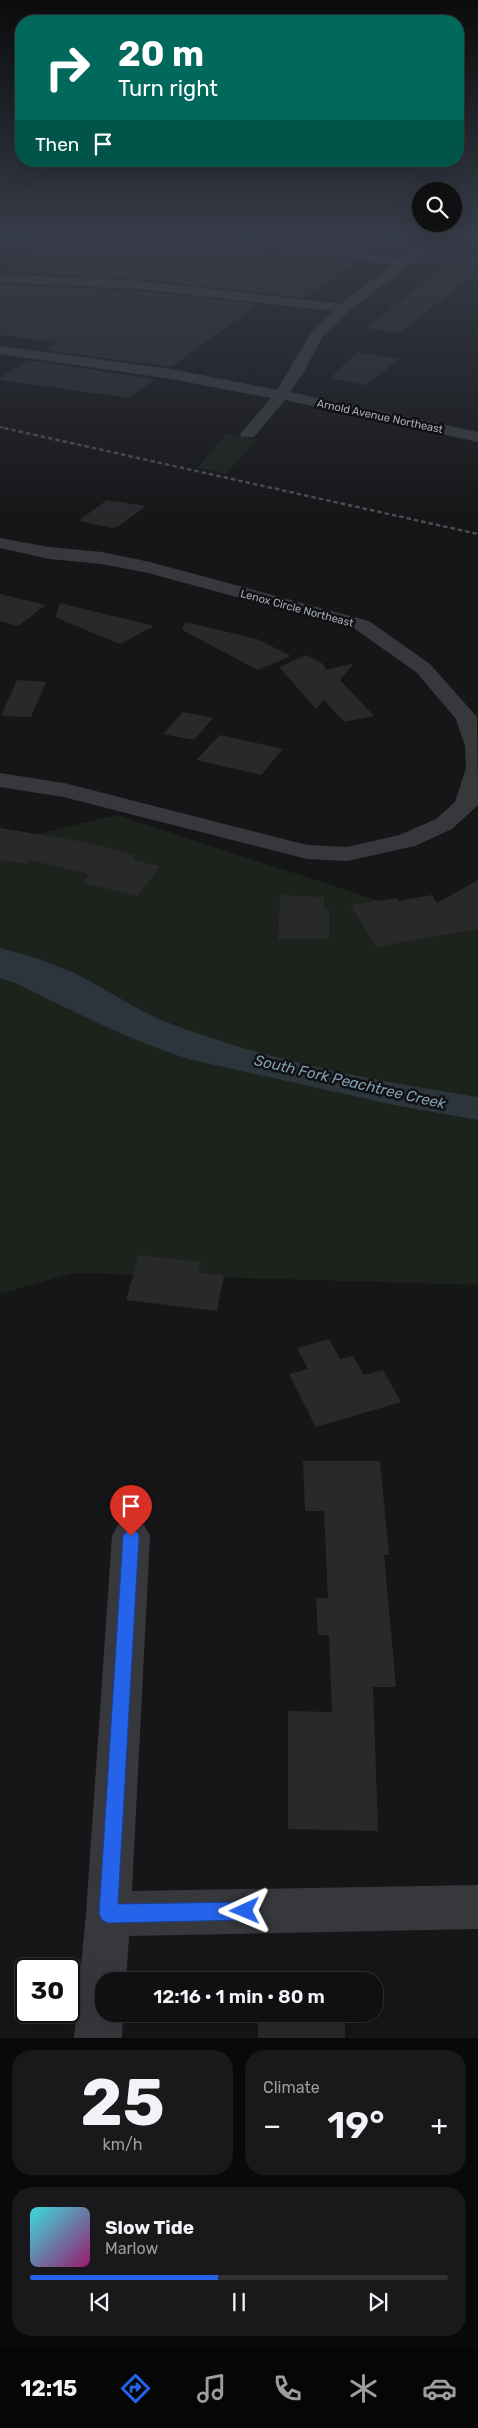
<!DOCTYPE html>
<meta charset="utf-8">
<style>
:root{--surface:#101012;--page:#19191b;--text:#f1f3f6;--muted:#9c9d9f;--line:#303032;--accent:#2563eb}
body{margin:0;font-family:Rubik,sans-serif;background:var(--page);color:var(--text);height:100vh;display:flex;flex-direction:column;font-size:19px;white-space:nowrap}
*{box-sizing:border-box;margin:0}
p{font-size:16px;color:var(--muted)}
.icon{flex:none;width:28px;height:28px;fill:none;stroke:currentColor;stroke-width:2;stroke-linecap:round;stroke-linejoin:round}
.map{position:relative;height:2038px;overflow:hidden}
.panel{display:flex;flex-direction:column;gap:12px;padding:12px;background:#09090a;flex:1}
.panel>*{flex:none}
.hud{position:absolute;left:15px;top:15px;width:449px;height:152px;border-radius:20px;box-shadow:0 5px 20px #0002,0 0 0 1px var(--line);background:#00695c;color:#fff;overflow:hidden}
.buttons{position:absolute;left:412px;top:182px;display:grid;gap:10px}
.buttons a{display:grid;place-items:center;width:50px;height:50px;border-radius:50%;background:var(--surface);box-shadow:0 5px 20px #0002,0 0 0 1px var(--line);font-size:25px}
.speed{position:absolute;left:15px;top:1958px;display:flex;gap:10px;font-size:25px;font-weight:700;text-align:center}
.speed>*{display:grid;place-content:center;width:65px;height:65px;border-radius:50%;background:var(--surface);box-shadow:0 5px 20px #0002,0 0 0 1px var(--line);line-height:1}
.speed .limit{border:2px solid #111;border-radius:8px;background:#fff;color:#111}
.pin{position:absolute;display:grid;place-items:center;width:42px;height:42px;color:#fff;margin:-51px -21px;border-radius:50% 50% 50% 0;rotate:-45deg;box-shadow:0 0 5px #0007}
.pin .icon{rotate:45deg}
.me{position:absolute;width:55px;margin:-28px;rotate:269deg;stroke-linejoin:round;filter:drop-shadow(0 0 4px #0008)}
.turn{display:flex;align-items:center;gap:18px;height:105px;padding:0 20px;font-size:22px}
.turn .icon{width:65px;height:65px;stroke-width:2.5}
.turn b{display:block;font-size:35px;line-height:42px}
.then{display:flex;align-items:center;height:48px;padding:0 20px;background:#0003;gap:10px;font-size:19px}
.big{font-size:38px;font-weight:600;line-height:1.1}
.panel .card{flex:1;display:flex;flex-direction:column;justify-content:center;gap:8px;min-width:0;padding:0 18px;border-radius:20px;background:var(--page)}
.panel .dial{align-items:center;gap:0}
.dial b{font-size:65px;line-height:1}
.song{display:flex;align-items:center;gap:15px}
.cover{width:60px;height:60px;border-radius:8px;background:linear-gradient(135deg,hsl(180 70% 55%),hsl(320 70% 35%))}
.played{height:5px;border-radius:2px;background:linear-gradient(90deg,var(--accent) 45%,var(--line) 45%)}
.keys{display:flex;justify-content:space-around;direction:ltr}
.heat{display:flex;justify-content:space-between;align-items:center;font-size:28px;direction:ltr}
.panel .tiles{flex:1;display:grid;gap:12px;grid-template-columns:1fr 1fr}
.card:last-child{grid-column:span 2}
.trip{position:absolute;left:95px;top:1972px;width:288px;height:50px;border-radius:20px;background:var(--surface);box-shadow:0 5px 20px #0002,0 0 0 1px var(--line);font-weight:600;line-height:50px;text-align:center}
.dock{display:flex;height:80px;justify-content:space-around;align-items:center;background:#060607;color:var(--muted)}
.dock .icon{width:35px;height:35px}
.dock .selected{color:var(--accent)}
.dock b{font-size:22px;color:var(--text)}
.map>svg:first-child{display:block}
.green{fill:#1c221c}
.water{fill:#2c353b}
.building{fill:#29292c}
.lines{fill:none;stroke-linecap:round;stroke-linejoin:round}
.minor{fill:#37383c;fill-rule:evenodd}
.rail-far1{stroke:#4a4c51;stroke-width:2;stroke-dasharray:3 2.5;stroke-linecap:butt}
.rail{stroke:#4a4c51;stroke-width:2.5;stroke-dasharray:4.5 3;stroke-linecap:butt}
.route{fill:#2563eb;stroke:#184099}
.labels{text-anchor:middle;stroke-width:5;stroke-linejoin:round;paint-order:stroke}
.far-street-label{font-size:11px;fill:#a8aeb7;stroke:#111113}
.water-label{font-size:15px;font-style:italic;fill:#7f9eb2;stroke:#111113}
</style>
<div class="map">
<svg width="478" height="2038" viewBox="0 0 478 2038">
<rect width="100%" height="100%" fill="#161618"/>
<g class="green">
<path d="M226,434L258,439L226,474L197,468Z"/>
<path d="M116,815L432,918L478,899V1285L73,1273L0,1294V843Z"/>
</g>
<path class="water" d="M0,948C25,954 49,962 72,972C105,987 134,1010 169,1023C268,1061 374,1081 478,1097V1120L394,1105L192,1060C130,1041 73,1011 15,983L0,978Z"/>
<g class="building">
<path d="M37,232H231L266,249L357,262L304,298L139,279L5,272L36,247Z"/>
<path d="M256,232H403L371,253L270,238Z"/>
<path d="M469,249L478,261V270L400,333L366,328Z"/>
<path d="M0,284L139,291L258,304L171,367L44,350L56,342L0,335Z"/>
<path d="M358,352L400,359L365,385L330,378Z"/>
<path d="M28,360L155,379L129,398L0,380V378Z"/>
<path d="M107,500L146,506L119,526L112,528L78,521Z"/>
<path d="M0,594L46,605L18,626L0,621Z"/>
<path d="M60,603L154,626L122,643H117L55,617Z"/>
<path d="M185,622L257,639L291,656L258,670L182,630Z"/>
<path d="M306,655L323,664L326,670L354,663L340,680L374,716L344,722L324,700L316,709L279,667Z"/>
<path d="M17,680L46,682L31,717L1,716Z"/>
<path d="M183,712L213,718L194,740L163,734Z"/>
<path d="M220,735L283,749L261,775L196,760Z"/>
<path d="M0,828L85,842L136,855L132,860L160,866L138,896L83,883L89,874L30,860L26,864L0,860Z"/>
<path d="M478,880V929L376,947L351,905L397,898L398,901L432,895L437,903Z"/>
<path d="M280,895L324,897V910L329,909V939H278Z"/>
<path d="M139,1255L201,1262L198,1273L224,1275L217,1311L126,1300Z"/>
<path d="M329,1339L340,1359L353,1356L364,1375L383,1370L401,1402L316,1427L289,1374L308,1369L297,1348Z"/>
<path d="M303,1461H380L389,1555H384L396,1687H373L378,1831L288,1829V1711L332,1712L329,1635H318L316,1598H328L324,1511H305Z"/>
<path d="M258,2014L345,2016V2038H258Z"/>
</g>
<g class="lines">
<g class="minor">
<path d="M233,232H251L269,240L401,259L437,232H451L349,311L323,336L305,370L290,392L478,432V442L285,400L254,437H242L240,434L271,398L171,379L0,354V346L171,369L277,390L312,331L333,311L139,289L0,282V274L139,281L341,304L392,265L266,247Z"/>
<path d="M0,538L49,547L102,552L150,562L369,621L430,664L477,717L478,805L452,829L415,846L347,861L307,859L63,797L0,787V773L64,783L307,845L347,847L399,835L436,819L455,802L466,768L465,746L456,719L416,672L355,629L148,573L102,564L49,559L0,548Z"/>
<path d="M131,1520L144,1525L150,1536L132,1891L478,1885V1929L129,1936L126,1981H104V2014H123L122,2038H74L86,1914L112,1536L118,1525Z"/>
</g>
<path class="rail-far1" d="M0,427L9,429"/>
<path class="rail" d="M4,428L478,534"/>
</g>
<linearGradient id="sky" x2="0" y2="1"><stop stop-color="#0c0c0d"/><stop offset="0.45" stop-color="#363c48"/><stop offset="1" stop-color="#363c48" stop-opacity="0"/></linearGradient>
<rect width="478" height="518" fill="url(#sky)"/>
<path class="route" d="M131,1530L137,1532L139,1536L118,1904L245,1902L252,1905L254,1911L252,1918L245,1920L108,1923L102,1920L99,1914L123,1536L126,1532Z"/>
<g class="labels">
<g class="far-street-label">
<text transform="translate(380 416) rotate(12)" y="4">Arnold Avenue Northeast</text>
<text transform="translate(297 608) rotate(15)" y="4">Lenox Circle Northeast</text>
</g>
<g class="water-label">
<text transform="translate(350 1082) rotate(13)" y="5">South Fork Peachtree Creek</text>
</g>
</g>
</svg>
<div class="buttons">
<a><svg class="icon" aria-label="search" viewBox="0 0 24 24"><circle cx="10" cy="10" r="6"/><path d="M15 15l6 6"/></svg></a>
</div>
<div class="speed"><div class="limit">30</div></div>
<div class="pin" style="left:131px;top:1536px;background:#d93025"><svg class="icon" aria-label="arrive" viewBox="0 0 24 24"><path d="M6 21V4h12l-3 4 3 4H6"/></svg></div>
<svg class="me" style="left:245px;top:1911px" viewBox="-20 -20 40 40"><path d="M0-17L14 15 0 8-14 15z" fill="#2563eb" stroke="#fff" stroke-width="4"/></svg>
<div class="trip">12:16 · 1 min · 80 m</div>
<div class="hud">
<div class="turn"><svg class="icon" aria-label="right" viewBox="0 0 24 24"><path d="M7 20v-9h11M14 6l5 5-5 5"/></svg><div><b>20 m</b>Turn right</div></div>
<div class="then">Then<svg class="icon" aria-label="arrive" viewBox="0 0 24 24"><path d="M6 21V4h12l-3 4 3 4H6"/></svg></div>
</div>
</div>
<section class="panel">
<div class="tiles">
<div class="card dial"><b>25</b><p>km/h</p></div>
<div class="card"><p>Climate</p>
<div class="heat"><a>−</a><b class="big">19°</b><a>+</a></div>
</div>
<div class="card">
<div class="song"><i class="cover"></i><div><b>Slow Tide</b><p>Marlow</p></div></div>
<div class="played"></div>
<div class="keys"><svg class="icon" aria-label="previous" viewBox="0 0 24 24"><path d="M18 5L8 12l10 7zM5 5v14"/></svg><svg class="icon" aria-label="pause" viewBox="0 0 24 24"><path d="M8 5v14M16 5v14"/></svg><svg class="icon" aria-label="next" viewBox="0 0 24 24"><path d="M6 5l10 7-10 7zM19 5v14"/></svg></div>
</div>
</div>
</section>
<nav class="dock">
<b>12:15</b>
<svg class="icon selected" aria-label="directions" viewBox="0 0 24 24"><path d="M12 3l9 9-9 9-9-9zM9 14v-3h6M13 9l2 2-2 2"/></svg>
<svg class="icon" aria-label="music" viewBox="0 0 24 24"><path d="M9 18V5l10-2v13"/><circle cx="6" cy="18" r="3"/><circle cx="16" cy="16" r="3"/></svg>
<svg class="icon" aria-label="phone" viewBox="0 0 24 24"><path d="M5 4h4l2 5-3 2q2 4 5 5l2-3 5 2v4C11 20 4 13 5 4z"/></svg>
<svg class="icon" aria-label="climate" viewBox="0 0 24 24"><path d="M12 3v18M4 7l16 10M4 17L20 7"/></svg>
<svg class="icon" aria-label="car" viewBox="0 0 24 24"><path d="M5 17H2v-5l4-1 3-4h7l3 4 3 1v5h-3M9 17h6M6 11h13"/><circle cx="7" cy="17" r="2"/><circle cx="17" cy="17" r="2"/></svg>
</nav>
